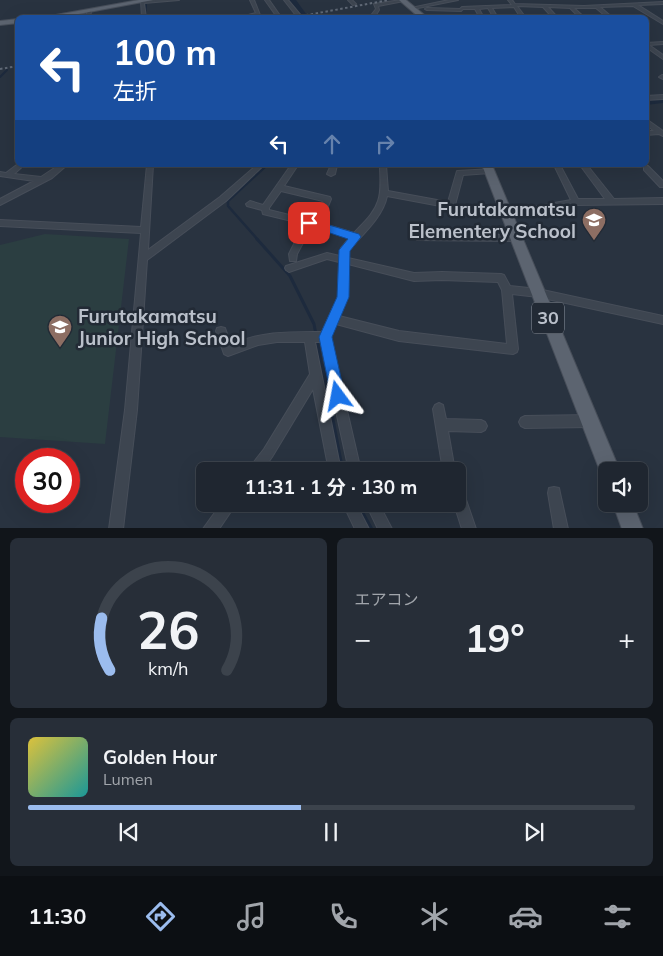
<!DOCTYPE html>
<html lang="ja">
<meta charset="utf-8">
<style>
:root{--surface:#1f2630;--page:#272e38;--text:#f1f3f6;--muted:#a1a5ab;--line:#3c434c;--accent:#9bbcee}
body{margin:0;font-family:Mulish,"Noto Sans JP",sans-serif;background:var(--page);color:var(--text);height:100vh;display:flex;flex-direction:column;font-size:19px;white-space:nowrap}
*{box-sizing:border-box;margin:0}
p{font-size:16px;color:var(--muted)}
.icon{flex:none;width:28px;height:28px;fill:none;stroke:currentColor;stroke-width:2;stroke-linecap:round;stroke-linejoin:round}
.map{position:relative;height:528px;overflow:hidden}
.panel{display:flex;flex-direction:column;gap:10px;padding:10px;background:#11151a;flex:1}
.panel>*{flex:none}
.guide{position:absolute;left:15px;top:15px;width:634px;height:152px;border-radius:8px;box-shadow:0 5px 20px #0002,0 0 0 1px var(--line);background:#1a4fa0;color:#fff;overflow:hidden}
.controls{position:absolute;left:598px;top:462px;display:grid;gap:10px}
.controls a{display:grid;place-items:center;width:50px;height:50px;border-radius:8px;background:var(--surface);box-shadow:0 5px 20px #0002,0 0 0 1px var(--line);font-size:25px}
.speed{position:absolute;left:15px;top:448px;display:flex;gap:10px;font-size:25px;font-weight:700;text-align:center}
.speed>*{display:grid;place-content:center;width:65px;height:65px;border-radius:50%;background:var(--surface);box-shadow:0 5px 20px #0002,0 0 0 1px var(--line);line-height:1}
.speed .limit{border:8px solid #d22;background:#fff;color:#111}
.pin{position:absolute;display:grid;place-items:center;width:42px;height:42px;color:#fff;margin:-21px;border-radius:10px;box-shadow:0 2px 8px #0006}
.me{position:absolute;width:55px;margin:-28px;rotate:347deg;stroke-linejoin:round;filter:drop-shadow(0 0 4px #0008)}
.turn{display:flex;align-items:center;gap:18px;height:105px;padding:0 15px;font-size:22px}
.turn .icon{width:65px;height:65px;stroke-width:2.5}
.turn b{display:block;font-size:35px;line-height:42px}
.lanes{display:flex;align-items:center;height:48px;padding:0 15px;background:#0003;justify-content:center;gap:25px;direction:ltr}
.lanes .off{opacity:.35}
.big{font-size:38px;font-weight:700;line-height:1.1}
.panel .card{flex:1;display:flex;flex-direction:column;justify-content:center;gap:8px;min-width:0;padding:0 18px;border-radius:8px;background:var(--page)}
.panel .dial{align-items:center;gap:0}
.dial svg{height:130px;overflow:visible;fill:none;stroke:var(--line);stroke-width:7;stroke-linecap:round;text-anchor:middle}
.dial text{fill:var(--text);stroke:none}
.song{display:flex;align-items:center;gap:15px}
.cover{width:60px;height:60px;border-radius:8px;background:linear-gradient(135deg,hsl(50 70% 55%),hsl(180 70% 35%))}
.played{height:5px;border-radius:2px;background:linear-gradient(90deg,var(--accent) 45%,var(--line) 45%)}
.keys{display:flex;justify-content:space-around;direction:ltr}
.heat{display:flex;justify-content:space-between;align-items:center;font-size:28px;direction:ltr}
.panel .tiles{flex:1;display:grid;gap:10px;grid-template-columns:1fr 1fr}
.card:last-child{grid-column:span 2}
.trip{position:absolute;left:196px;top:462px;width:270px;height:50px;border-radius:8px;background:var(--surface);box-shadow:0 5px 20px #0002,0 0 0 1px var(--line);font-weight:700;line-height:50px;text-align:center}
.menu{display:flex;height:80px;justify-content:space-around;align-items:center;background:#0c0f13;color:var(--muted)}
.menu .icon{width:35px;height:35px}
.menu .current{color:var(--accent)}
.menu b{font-size:22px;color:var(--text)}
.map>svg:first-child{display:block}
.green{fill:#2b3e41}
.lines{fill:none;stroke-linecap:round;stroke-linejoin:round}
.stream-far3{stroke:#1d2a3d;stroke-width:2}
.stream-far2{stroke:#1d2a3d;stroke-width:2.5}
.stream-far1{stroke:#1d2a3d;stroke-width:3}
.stream{stroke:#1d2a3d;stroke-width:4.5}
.river{fill:#1d2a3d;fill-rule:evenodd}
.street-casing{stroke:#474e59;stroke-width:2}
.primary-casing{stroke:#474e59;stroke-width:2}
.street{fill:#3d4550;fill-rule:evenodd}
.primary{fill:#5c6470;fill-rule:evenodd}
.rail{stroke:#606976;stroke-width:2;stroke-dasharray:2.5 2.5;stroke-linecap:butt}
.route{fill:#1a73e8;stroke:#114b97}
.labels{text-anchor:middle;stroke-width:5;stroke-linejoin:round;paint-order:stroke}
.shield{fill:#222a35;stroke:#8c939d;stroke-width:1}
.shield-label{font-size:18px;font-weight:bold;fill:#bac0ca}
.poi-label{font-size:19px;font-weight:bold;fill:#bac0ca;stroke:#222a35;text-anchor:end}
</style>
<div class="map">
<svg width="663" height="529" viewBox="0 0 663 529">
<rect width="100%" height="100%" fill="#293340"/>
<path class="green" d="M45,234L129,239L105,444L0,437V245Z"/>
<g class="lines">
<g class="stream-far3">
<path d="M145,17L146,5"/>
<path d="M0,77L7,70"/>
</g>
<path class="stream-far2" d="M258,240L228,206V201L267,165"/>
<path class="stream-far1" d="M257,239L290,276L314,324L322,367"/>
<g class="stream">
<path d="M322,366L342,471"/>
<path d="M357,504L371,529"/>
</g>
<g class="river">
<path d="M286,0H296L309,18H299Z"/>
<path d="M663,95V103L646,105V97Z"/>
</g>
<defs>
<g id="street">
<path d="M156,0H179L144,3L146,18H142L141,1Z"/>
<path d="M250,0H254L260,15L248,18H237L256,13Z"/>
<path d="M265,0H269L281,17H277Z"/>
<path d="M284,0H288L303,18H298Z"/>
<path d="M348,0H352L356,4L353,5Z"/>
<path d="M401,0L404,1L378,6L379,10L374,18H369L376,9L374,4Z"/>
<path d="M449,0H458L413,9L411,8Z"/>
<path d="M508,0H512L515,4L584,6L663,2V4L638,5L663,21V24L633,6L600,7L613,18H608L596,8H574L585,18H580L570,8L548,7L558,18H553L543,7L517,6L526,18H521L514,7L492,8L498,18H494L488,8L479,9L484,18H480L475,9H463L461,11L427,10L425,9L427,8L460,9L462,7L512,5Z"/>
<path d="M88,10L91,11L90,18H86Z"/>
<path d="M340,16L346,17V18H338Z"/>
<path d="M663,42V44L649,45L663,55V59L646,47V43Z"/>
<path d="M662,75H663V79L659,77Z"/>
<path d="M663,95V99L646,100V96Z"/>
<path d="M646,119L663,131V136L659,134L646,135V131H654L646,124Z"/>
<path d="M18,164L24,165L14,174L41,177L59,165H67L52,178L0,205V199L34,181L0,176V172L6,173Z"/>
<path d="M147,165H153L148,250L220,197L257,165H264L226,201L147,260L137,410L123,529H109L125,410L141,233L0,226V220L141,227Z"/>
<path d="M291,165H298L284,186L330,197L331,199L321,223L354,233C362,224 374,214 378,201C382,190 380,177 380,165H386L388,191L448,202L457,171L493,169V173H490L463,175L455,205L451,208L387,196C383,217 362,235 348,251V258L414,273L442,272L501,274L504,275L510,286L538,289L663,316V324L538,297L512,294L518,349L517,352L513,354L399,341L336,324L330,337L361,471H349L321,342H315L341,471H329L313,389L272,457L262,471H248L250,467L264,449L310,374L305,342H277L258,345L228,356L224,354L216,331L217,328L221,327L225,328L231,345C260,331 291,332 322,332L338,297L339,262L327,259L289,272L286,270L285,268L286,266L327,253L340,256L341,248L349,238L312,226L297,254L296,261H290L289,254L304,224L263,214L262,210L247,206L246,204L250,201L263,205ZM281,191L323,201L314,221L269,210V208ZM348,264L414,281L442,280L498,282L502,290L507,344L399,331L339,316L348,297Z"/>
<path d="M331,165H337L335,174L331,176L327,174Z"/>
<path d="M554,165H560L578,199H605L580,165H587L614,199L663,198V204L576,205L521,215L502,213L501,211L502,209H521L571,200Z"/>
<path d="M644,166H648L663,181V187H660L644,170Z"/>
<path d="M417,234L516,235L520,238L516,241L417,240L413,237Z"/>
<path d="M439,403L443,405L446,419L481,420L485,422L487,426L485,430L481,432L448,431L455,471H443L433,409L435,405Z"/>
<path d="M590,415L594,417L596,421L594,425L590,427L525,428L521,426L519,422L521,418L525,416Z"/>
<path d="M554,487L559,488L560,493L568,529H554L548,493L549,488Z"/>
<path d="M458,490L463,491L476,529H462L454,504H458Z"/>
<path d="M221,504H236L219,529H203Z"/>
<path d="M343,504H356L369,529H355Z"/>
<path d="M366,504H379L392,529H378Z"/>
</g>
<g id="primary">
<path d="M139,0H153L57,18H39Z"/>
<path d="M399,0H406L428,18H420Z"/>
<path d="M18,19V23L0,25V21Z"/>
<path d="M482,165H492L620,471H606V479L603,478L600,471Z"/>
<path d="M613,504H633L643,529H622Z"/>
</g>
</defs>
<use href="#street" class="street-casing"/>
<use href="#primary" class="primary-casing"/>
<use href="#street" class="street"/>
<use href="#primary" class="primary"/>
<g class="rail">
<path d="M291,18L389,0"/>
<path d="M0,69L18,66"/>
</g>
</g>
<path class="route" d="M309,219L359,234L361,237L350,251L349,297L332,337L345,396L343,401L338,403L333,401L331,396L319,337L337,297L339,250L348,239L306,225L304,223Z"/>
<defs>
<symbol id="school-pin" viewBox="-11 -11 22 30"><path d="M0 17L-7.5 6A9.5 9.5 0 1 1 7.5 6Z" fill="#8d6e63" stroke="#222a35"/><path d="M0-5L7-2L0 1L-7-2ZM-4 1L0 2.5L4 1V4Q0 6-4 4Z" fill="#fff"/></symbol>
</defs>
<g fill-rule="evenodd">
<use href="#school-pin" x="580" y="206" width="28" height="38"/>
<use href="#school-pin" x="46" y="313" width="28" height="38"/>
</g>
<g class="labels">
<rect class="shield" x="532" y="302.5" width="32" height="31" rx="4"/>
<g class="shield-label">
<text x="548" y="324">30</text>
</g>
<g class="poi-label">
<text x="576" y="216">Furutakamatsu<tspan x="576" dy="22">Elementery School</tspan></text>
<text x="78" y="323" text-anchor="start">Furutakamatsu<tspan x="78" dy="22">Junior High School</tspan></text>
</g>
</g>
</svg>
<div class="controls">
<a><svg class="icon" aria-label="sound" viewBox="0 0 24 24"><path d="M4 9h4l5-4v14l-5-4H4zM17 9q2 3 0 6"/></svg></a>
</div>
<div class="speed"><div class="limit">30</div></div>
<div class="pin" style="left:309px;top:223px;background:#d93025"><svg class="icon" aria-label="arrive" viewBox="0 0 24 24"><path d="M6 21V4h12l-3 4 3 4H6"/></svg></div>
<svg class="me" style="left:338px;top:396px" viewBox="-20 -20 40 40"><path d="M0-17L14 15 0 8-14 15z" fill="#1a73e8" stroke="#fff" stroke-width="4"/></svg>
<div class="trip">11:31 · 1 分 · 130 m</div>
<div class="guide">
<div class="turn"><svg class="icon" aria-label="left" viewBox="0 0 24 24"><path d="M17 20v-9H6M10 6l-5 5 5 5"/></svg><div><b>100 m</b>左折</div></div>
<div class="lanes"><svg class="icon" aria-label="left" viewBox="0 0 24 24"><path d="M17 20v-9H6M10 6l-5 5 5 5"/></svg><svg class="icon off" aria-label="ahead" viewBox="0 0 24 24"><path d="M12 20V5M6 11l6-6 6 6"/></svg><svg class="icon off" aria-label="right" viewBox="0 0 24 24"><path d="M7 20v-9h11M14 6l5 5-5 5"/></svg></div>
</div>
</div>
<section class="panel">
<div class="tiles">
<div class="card dial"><svg viewBox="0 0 100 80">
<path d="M14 69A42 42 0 1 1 86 69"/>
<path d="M14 69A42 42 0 0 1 9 37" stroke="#9bbcee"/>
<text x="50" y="56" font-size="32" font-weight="700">26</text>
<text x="50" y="72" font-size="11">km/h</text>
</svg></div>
<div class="card"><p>エアコン</p>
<div class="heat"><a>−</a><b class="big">19°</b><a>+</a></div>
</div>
<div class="card">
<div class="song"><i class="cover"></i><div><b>Golden Hour</b><p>Lumen</p></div></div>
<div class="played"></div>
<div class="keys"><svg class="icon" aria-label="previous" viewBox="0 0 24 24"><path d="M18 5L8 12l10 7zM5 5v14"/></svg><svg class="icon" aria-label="pause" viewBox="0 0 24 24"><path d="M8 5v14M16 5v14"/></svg><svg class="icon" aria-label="next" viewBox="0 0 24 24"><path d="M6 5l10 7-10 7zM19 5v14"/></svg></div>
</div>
</div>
</section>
<nav class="menu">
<b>11:30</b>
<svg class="icon current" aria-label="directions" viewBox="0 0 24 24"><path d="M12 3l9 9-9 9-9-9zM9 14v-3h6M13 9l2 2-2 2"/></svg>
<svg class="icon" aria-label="music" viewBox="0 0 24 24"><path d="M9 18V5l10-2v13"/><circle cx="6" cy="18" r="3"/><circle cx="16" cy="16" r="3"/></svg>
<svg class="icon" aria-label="phone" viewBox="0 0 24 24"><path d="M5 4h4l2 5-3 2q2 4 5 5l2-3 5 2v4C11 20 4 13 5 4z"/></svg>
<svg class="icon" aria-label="climate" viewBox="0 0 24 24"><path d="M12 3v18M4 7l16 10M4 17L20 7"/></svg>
<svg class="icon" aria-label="car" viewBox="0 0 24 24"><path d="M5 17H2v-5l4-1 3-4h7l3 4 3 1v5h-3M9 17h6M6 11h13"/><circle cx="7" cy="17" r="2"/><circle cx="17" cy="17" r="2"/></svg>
<svg class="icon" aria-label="filters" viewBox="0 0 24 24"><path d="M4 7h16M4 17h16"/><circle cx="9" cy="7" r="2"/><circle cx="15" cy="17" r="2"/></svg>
</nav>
